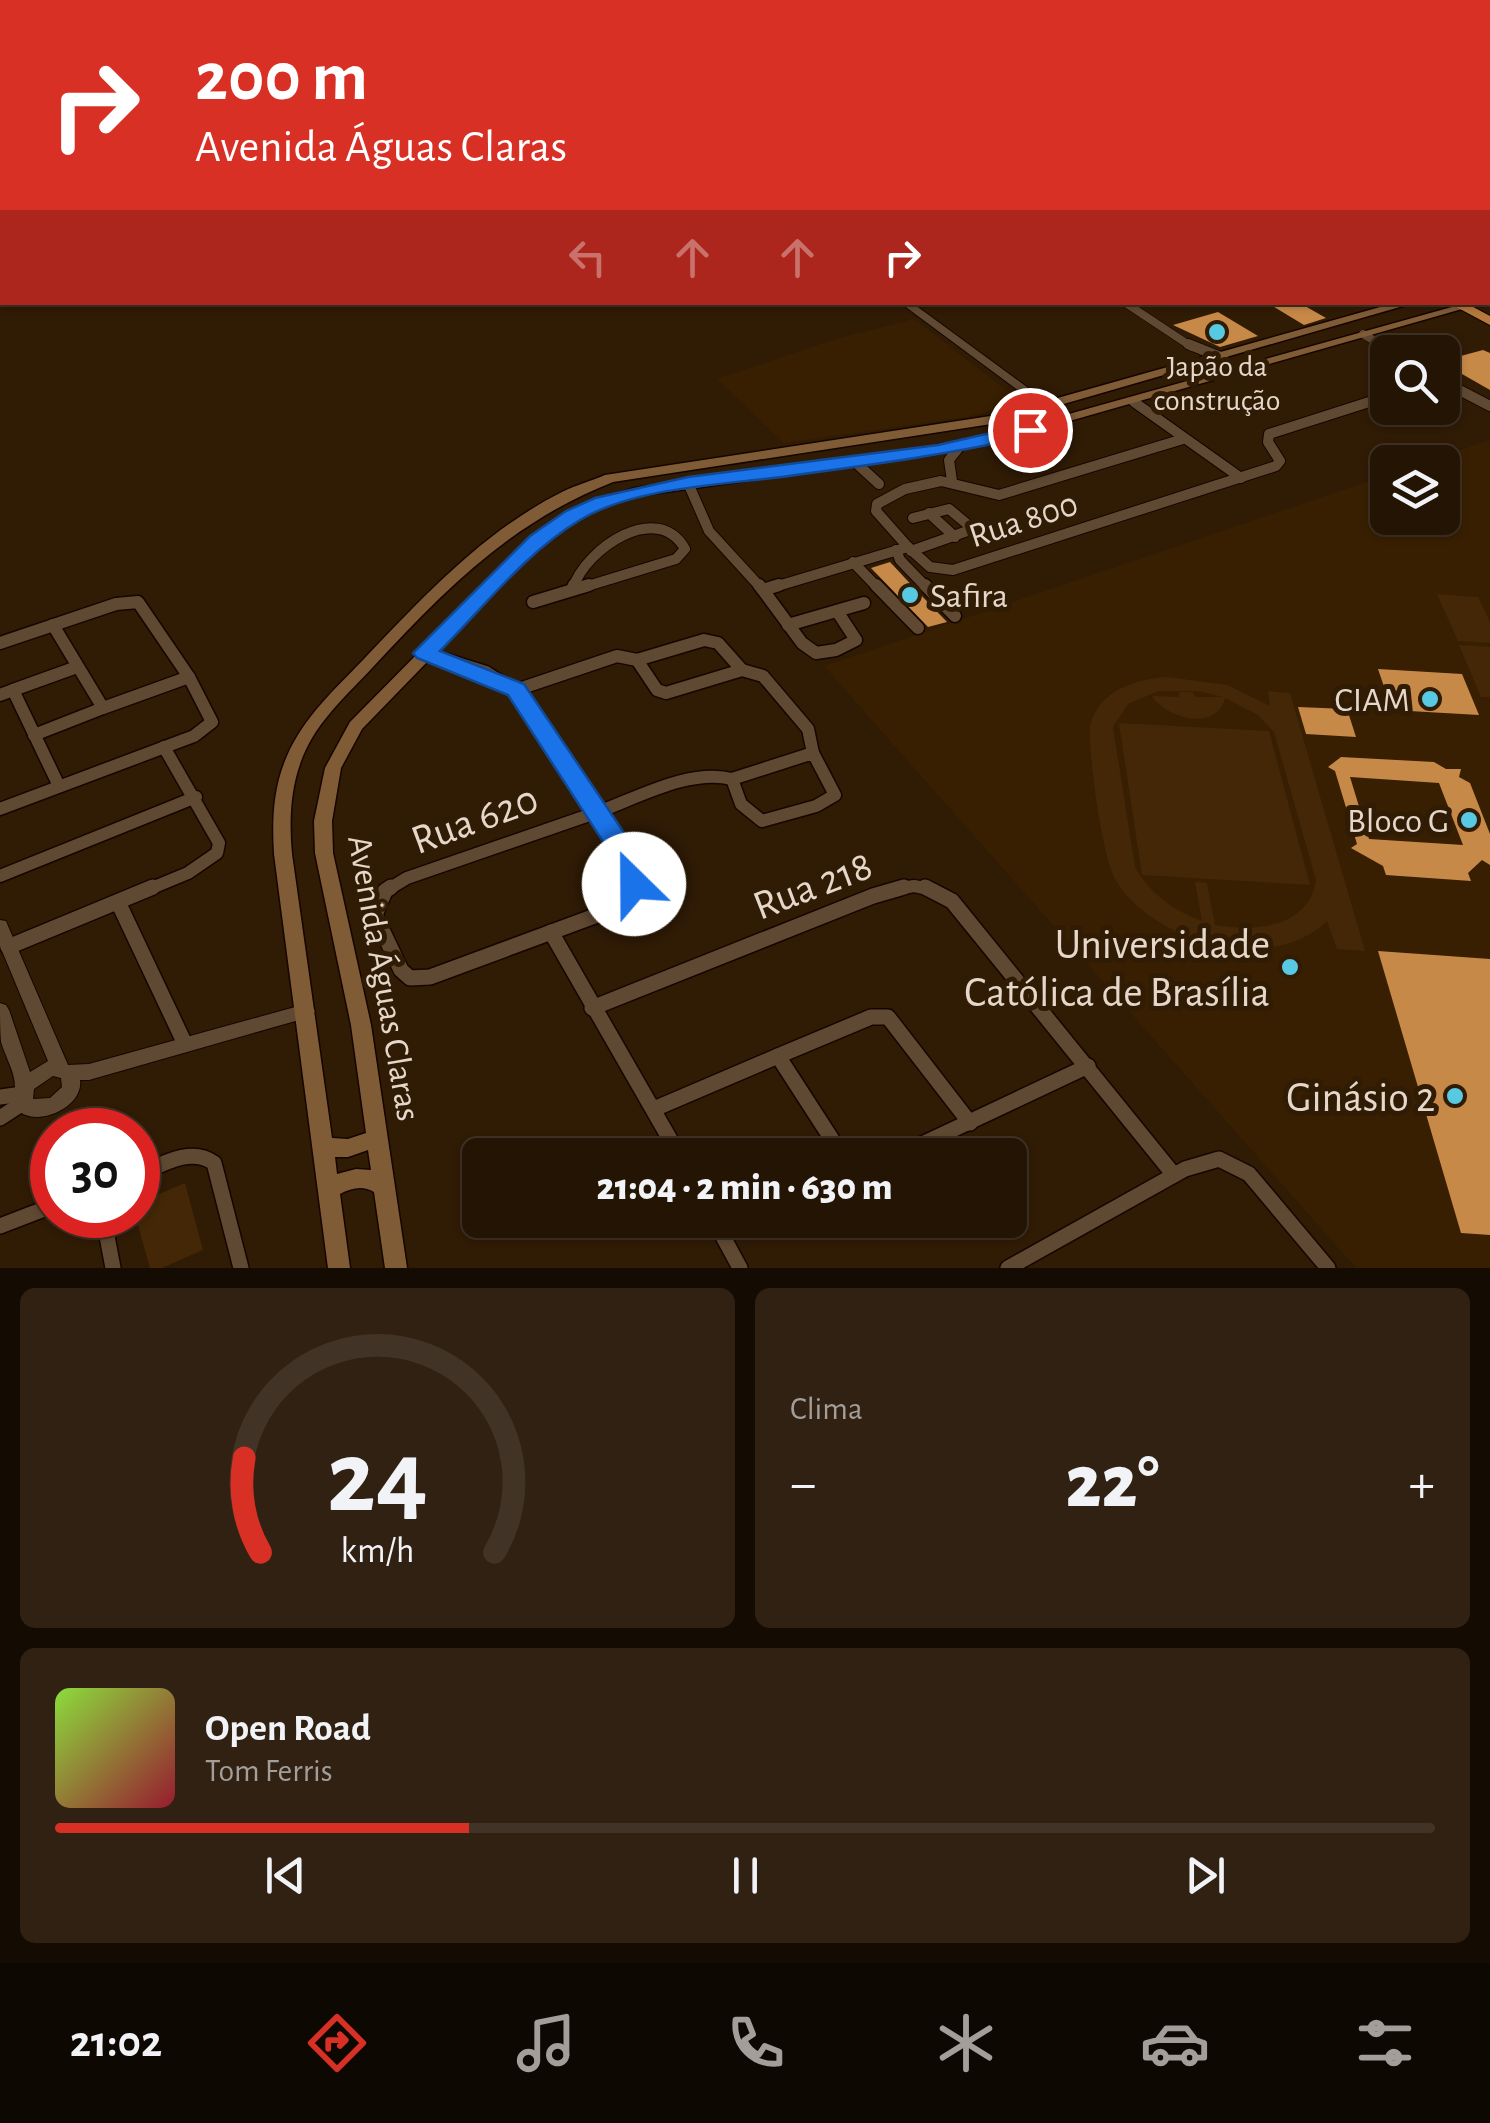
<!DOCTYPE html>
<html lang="pt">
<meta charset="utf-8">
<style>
:root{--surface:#241404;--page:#302113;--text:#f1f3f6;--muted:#a39e9a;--line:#413326;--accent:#d93025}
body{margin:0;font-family:"Alegreya Sans",sans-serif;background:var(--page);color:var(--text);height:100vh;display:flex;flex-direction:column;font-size:38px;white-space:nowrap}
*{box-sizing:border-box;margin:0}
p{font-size:32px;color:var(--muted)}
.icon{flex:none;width:55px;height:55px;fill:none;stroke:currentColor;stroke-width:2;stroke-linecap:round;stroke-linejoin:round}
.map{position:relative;height:1268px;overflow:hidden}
.drawer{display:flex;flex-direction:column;gap:20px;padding:20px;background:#140b02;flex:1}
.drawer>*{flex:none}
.banner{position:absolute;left:0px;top:0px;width:1490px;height:305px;box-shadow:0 2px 8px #0004,0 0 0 2px var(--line);background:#d93025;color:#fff;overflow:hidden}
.tools{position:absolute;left:1370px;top:335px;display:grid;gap:20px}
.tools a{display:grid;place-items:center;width:90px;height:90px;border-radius:15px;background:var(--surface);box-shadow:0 2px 8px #0004,0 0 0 2px var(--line);font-size:50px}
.speed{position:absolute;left:30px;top:1108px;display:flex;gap:20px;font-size:50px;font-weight:700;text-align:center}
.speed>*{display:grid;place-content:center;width:130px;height:130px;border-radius:50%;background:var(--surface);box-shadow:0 2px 8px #0004,0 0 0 2px var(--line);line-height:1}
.speed .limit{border:15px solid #d22;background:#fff;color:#111}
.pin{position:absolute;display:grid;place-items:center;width:85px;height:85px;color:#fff;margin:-42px;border:5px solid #fff;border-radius:50%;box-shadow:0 2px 10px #0007}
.me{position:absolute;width:110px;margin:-55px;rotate:337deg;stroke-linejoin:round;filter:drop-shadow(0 0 8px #0008)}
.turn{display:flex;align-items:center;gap:35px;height:210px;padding:0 30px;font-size:45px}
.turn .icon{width:130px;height:130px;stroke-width:2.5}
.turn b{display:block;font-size:70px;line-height:85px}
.lanes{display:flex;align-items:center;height:95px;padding:0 30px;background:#0003;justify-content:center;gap:50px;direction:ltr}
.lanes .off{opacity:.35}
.big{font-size:75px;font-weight:800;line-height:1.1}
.drawer .tile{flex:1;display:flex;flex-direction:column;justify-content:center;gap:15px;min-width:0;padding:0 35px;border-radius:15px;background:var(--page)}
.drawer .dial{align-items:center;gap:0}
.dial svg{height:260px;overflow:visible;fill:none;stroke:var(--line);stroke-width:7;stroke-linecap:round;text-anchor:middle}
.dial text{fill:var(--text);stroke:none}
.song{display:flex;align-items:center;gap:30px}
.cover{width:120px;height:120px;border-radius:15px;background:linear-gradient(135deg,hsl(90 70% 55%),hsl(350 70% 35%))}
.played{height:10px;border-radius:5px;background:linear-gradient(90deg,var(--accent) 30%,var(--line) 30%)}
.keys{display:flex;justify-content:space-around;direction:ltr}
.heat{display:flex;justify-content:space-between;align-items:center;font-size:55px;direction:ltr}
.drawer .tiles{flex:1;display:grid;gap:20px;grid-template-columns:1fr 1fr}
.tile:last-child{grid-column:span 2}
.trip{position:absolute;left:462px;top:1138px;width:565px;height:100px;border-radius:15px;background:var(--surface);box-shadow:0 2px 8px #0004,0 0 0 2px var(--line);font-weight:800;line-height:100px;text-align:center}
.tabs{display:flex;height:160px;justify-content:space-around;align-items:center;background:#0e0802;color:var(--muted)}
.tabs .icon{width:70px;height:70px}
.tabs .on{color:var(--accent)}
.tabs b{font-size:45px;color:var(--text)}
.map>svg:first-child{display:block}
.built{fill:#381f01}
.green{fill:#432706;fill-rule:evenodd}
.building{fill:#c78948;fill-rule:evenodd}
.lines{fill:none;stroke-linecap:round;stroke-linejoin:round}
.minor-far3-casing{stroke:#170500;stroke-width:9}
.minor-far2-casing{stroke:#170500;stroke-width:12}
.minor-far1-casing{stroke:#170500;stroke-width:15}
.minor-casing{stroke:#170500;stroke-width:18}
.tertiary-casing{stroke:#170500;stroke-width:2}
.secondary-casing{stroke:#170500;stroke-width:3}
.trunk-casing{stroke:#170500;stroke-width:2}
.minor-far3{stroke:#604932;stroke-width:8}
.minor-far2{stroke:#604932;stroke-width:10}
.minor-far1{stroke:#604932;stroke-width:12}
.minor{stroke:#604932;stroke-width:15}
.tertiary{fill:#604932;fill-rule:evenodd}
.secondary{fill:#805c36;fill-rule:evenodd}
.trunk{fill:#b57a3c;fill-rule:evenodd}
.route{fill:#1a73e8;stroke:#114b97;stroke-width:2.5}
.poi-dot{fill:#57c9e2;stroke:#301b05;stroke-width:4}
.labels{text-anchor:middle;stroke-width:10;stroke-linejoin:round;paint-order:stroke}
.far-poi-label{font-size:30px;fill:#e5d7c9;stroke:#301b05}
.street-label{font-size:35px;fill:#e5d7c9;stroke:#301b05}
.poi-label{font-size:35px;fill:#e5d7c9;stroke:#301b05;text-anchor:end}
.near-street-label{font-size:42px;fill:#e5d7c9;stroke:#301b05}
.near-poi-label{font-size:42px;fill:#e5d7c9;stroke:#301b05;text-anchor:end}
</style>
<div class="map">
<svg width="1490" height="1268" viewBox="0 0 1490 1268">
<rect width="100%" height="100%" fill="#301b05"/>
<g class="built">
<path d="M914,319L1023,403L966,417L784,443L717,379L836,339Z"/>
<path d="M1490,440V1268H1356L824,666L1387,475L1388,518H1442V462H1424Z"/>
</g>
<g class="green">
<path d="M1437,594L1478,597L1490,622V643L1458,641Z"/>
<path d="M1459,645L1490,647V697H1481Z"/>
<path d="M1168,677L1227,685L1270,706L1268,691L1290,693L1365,951L1337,949L1327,921C1272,976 1151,942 1115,879C1102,856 1088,754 1090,726C1099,690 1135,679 1168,677ZM1159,691H1198L1223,697H1195L1193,692H1179V697L1152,696C1167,719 1217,732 1225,698L1258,715L1274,732L1316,880C1309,928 1254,932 1215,925L1207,883L1195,882L1202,921C1173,910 1150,894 1135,867L1113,727L1128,704Z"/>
<path d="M1119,723L1269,731L1310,885L1142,875Z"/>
<path d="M185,1183L203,1250L162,1268H150L135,1215L138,1203Z"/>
</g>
<g class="building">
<path d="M1266,302H1298L1326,318L1304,325Z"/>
<path d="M1218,312L1258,336L1220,347L1173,325Z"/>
<path d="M1483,350L1490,353V390L1462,374L1442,371V361Z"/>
<path d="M890,562L918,592L947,622L928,627L871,568Z"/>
<path d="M1378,669L1462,674L1479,715L1392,710Z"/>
<path d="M1298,707L1347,709L1356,737L1306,734Z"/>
<path d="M1341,757L1434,762L1446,769H1461L1459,777L1470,783L1490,834V865L1482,860L1468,873L1471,881L1386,875L1383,866L1351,848L1357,844L1335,771L1328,767ZM1350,777L1439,783L1463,845L1369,839Z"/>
<path d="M1378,951L1490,959V1235L1461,1233Z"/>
</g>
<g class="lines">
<defs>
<g id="minor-far3">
<path d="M1124,302L1192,347"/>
<path d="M1363,334L1385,347"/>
</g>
<g id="minor-far2">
<path d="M1188,344L1223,358"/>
<path d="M1381,344L1395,352"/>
<path d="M1442,381L1490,406"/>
<path d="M1134,402L1241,478"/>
<path d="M854,461L879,484"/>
<path d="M952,481L949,460L960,446"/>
<path d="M688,483L709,531L761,588"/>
<path d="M929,513L955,537"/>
<path d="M908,547L876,511L877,504L905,489L941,481L999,495L1183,439"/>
<path d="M896,550L900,560L927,588"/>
<path d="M911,551L973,529L949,509L913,518"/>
<path d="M853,562L878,588"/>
<path d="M573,588C586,548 658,500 685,549L676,559L581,588"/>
<path d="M771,588L908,547L930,567L953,570L1276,466L1280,461L1268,442L1269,434L1388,396"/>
</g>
<g id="minor-far1">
<path d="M759,585L763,590L779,585"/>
<path d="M876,585L918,628"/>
<path d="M925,585L955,616"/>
<path d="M572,590L574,585"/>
<path d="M763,590L802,643L816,653L836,650L856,640L837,611"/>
<path d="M533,602L589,585"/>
<path d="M53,625L103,708L189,677"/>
<path d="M788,625L864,603"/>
<path d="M0,643L116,604L138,602L189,677L212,722L194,736L0,809"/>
<path d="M425,653L486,672L517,692L598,812"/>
<path d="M637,660L657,690L666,693L742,670L763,676L808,729L813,753"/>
<path d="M13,690L77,667"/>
<path d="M516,690L617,656L637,660L704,640L718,643L742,670"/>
<path d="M0,695L13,690L59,786"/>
<path d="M34,735L103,708"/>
<path d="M813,753L835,795L816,806L762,821L741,804L732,779Z"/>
<path d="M598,812C610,831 640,867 632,890"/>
<path d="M598,812C637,798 690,768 732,779"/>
<path d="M0,876L196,797"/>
<path d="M147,890L188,873L217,853L219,843L164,747"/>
<path d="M387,890L407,878L598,812"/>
<path d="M892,890L914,886L934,890"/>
</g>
<g id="minor">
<path d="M391,887L385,891L375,915L401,970L410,978L430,977L611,910L633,887"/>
<path d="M925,887L952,901L1174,1175"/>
<path d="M118,902L185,1044"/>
<path d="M551,932L679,1155"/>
<path d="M8,947L153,887"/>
<path d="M592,1008L873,896L904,887"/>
<path d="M778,1056L871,1017H888L970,1123"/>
<path d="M0,1097L22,1094"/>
<path d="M654,1109L778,1056L842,1155"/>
<path d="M0,1118L23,1103"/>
<path d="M899,1155L1088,1066"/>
<path d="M138,1175C161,1165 190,1146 214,1163L241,1268"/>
<path d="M103,1215L113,1268"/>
<path d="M714,1220L740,1268"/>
<path d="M0,1226L52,1206"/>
<path d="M1008,1268L1185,1169L1219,1159L1249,1174L1328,1268"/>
</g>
<g id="tertiary">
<path d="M184,0H190L191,2H185Z"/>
<rect x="0" y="43" width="2" height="4"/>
<rect x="0" y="102" width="2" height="4"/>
<path d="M899,302H911L1050,404V408H1042Z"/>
<path d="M0,920L6,921L8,926L68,1065L89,1064L306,1004L312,1006L315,1011L312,1016L306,1018L89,1080H80C84,1108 34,1129 17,1109C11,1102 16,1095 15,1087C15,1072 5,1056 1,1042C0,1030 0,1015 0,1003L6,1005L9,1010L30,1072L48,1061L0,946ZM53,1076L61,1078L62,1087L50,1098L33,1099L34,1089Z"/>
</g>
<path id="secondary" d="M1398,302H1417L998,423L613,482C511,522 446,589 373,667C347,695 318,720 303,756C290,788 289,820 292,854L332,1138L348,1139L366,1133L351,1025L315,853L314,821L325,768L350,722L520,550L552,523L581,505L635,488L938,446L994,435L1459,305H1467L1469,307L996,442L938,454L637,496L591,511L562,529L530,556L362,729L341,768L332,821L333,853L371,1025L407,1268H385L374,1192C363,1185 351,1188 340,1194L350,1268H328L274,854C272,820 273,788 287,756C304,717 334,690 363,660C422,598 484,531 562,492C576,485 591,481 605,475L997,415ZM368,1150L371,1170L356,1169L337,1174L335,1157H348Z"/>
<g id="trunk">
<rect x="0" y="13" width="2" height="6"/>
<rect x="0" y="28" width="2" height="6"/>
<path d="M1488,83L1490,84V90L1488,89Z"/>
<rect x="1488" y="107" width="2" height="6"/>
<path d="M1488,289L1490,290V298L1488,297Z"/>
<path d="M1447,302H1464L1490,316V325Z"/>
</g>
</defs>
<use href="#minor-far3" class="minor-far3-casing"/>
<use href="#minor-far2" class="minor-far2-casing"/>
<use href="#minor-far1" class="minor-far1-casing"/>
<use href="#minor" class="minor-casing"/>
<use href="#tertiary" class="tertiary-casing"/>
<use href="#secondary" class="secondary-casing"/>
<use href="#trunk" class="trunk-casing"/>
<use href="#minor-far3" class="minor-far3"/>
<use href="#minor-far2" class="minor-far2"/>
<use href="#minor-far1" class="minor-far1"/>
<use href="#minor" class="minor"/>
<use href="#tertiary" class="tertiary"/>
<use href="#secondary" class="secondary"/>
<use href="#trunk" class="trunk"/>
</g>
<path class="route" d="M1030,424L1040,430L1037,434C950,455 862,466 773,478C714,485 631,489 580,520C526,552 484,607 440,651L524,684L635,849L648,884L644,892H625L613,857L508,695L417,658L413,653L530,536L566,511L595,498L688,477L938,445Z"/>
<g class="poi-dot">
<circle cx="1217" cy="332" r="10"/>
<circle cx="910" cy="595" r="10"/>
<circle cx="1430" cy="699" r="10"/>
<circle cx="1469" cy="820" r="10"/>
<circle cx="1290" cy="967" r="10"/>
<circle cx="1455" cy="1096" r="10"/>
</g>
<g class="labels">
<g class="far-poi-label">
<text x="1217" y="376">Japão da<tspan x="1217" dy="34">construção</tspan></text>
</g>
<g class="street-label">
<text transform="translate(1023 519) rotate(-18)" y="12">Rua 800</text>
<text transform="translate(385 978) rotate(80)" y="12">Avenida Águas Claras</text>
</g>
<g class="poi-label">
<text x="930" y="607" text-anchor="start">Safira</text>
<text x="1410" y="711">CIAM</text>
<text x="1449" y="832">Bloco G</text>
</g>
<g class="near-street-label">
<text transform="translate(474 818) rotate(-20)" y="15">Rua 620</text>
<text transform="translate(812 884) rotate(-21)" y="15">Rua 218</text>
</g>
<g class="near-poi-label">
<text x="1270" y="958">Universidade<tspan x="1270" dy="48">Católica de Brasília</tspan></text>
<text x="1435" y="1111">Ginásio 2</text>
</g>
</g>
</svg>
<div class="tools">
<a><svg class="icon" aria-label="search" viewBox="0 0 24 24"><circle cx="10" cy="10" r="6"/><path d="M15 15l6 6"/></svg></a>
<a><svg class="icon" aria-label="layers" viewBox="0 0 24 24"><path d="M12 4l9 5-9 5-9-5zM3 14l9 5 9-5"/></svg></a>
</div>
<div class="speed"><div class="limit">30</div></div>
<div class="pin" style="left:1030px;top:430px;background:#d93025"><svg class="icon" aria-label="arrive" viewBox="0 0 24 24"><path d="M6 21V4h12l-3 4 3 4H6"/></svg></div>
<svg class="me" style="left:634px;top:884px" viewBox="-20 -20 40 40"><circle r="19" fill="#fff"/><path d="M0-13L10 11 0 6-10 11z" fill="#1a73e8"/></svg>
<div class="trip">21:04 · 2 min · 630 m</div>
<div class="banner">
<div class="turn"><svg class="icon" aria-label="right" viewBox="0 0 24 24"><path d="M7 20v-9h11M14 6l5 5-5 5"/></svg><div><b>200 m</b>Avenida Águas Claras</div></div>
<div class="lanes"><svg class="icon off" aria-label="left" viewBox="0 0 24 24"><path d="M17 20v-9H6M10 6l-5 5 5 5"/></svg><svg class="icon off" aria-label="ahead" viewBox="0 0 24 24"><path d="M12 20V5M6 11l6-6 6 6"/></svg><svg class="icon off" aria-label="ahead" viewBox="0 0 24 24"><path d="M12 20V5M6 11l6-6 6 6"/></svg><svg class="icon" aria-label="right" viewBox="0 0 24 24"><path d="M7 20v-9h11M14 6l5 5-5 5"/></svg></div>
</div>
</div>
<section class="drawer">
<div class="tiles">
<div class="tile dial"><svg viewBox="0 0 100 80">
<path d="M14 69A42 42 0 1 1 86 69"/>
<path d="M14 69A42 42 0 0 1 9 40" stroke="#d93025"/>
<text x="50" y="56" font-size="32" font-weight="700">24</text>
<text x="50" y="72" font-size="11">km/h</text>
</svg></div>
<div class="tile"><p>Clima</p>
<div class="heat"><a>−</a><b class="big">22°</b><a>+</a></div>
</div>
<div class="tile">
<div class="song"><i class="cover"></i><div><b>Open Road</b><p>Tom Ferris</p></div></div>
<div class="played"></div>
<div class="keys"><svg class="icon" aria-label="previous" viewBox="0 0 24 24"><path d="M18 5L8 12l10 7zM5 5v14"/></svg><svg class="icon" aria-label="pause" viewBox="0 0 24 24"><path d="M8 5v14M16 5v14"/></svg><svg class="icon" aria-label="next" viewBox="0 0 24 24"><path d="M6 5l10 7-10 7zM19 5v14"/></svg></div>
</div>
</div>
</section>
<nav class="tabs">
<b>21:02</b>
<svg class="icon on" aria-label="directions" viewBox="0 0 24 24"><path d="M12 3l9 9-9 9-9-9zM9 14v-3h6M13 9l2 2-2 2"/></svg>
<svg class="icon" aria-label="music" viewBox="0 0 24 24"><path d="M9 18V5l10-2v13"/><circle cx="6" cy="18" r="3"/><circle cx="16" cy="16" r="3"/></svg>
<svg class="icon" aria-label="phone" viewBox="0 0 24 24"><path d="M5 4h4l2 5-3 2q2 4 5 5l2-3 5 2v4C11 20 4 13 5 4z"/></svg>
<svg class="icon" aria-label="climate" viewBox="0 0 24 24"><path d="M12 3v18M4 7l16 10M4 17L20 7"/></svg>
<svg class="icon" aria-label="car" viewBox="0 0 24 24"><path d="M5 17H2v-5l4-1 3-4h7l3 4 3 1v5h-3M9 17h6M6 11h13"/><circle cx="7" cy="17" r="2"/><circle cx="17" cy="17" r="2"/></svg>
<svg class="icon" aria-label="filters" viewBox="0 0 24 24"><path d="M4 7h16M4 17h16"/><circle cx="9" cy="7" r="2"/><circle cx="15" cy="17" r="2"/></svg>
</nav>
